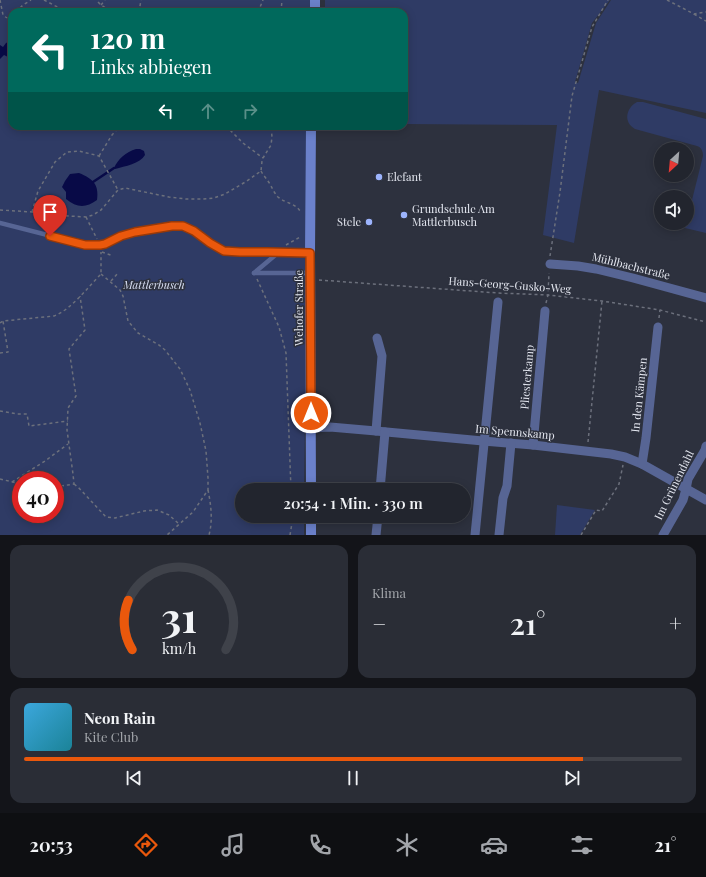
<!DOCTYPE html>
<html lang="de">
<meta charset="utf-8">
<style>
:root{--surface:#22252e;--page:#2a2d36;--text:#f1f3f6;--muted:#a2a5aa;--line:#3f424a;--accent:#ea580c}
body{margin:0;font-family:"Playfair Display",serif;background:var(--page);color:var(--text);height:100vh;display:flex;flex-direction:column;font-size:15px;white-space:nowrap}
*{box-sizing:border-box;margin:0}
p{font-size:13px;color:var(--muted)}
.icon{flex:none;width:22px;height:22px;fill:none;stroke:currentColor;stroke-width:2;stroke-linecap:round;stroke-linejoin:round}
.map{position:relative;height:535px;overflow:hidden}
.panel{display:flex;flex-direction:column;gap:10px;padding:10px;background:#131419;flex:1}
.panel>*{flex:none}
.top-card{position:absolute;left:8px;top:8px;width:400px;height:122px;border-radius:12px;box-shadow:0 2px 10px #0003,0 0 0 1px var(--line);background:#00695c;color:#fff;overflow:hidden}
.needle{width:26px;rotate:206deg}
.controls{position:absolute;left:654px;top:142px;display:grid;gap:8px}
.controls a{display:grid;place-items:center;width:40px;height:40px;border-radius:50%;background:var(--surface);box-shadow:0 2px 10px #0003,0 0 0 1px var(--line);font-size:20px}
.speed{position:absolute;left:12px;top:471px;display:flex;gap:8px;font-size:20px;font-weight:700;text-align:center}
.speed>*{display:grid;place-content:center;width:52px;height:52px;border-radius:50%;background:var(--surface);box-shadow:0 2px 10px #0003,0 0 0 1px var(--line);line-height:1}
.speed .limit{border:6px solid #d22;background:#fff;color:#111}
.pin{position:absolute;display:grid;place-items:center;width:34px;height:34px;color:#fff;margin:-41px -17px;border-radius:50% 50% 50% 0;rotate:-45deg;box-shadow:0 0 4px #0007}
.pin .icon{rotate:45deg}
.me{position:absolute;width:44px;margin:-22px;rotate:0deg;stroke-linejoin:round;filter:drop-shadow(0 0 3px #0008)}
.turn{display:flex;align-items:center;gap:14px;height:84px;padding:0 16px;font-size:18px}
.turn .icon{width:52px;height:52px;stroke-width:2.5}
.turn b{display:block;font-size:28px;line-height:34px}
.lanes{display:flex;align-items:center;height:38px;padding:0 16px;background:#0003;justify-content:center;gap:20px;direction:ltr}
.lanes .off{opacity:.35}
.big{font-size:30px;font-weight:600;line-height:1.1}
.panel .card{flex:1;display:flex;flex-direction:column;justify-content:center;gap:6px;min-width:0;padding:0 14px;border-radius:12px;background:var(--page)}
.panel .dial{align-items:center;gap:0}
.dial svg{height:104px;overflow:visible;fill:none;stroke:var(--line);stroke-width:7;stroke-linecap:round;text-anchor:middle}
.dial text{fill:var(--text);stroke:none}
.song{display:flex;align-items:center;gap:12px}
.cover{width:48px;height:48px;border-radius:6px;background:linear-gradient(135deg,hsl(200 70% 55%),hsl(190 70% 35%))}
.played{height:4px;border-radius:2px;background:linear-gradient(90deg,var(--accent) 85%,var(--line) 85%)}
.keys{display:flex;justify-content:space-around;direction:ltr}
.heat{display:flex;justify-content:space-between;align-items:center;font-size:22px;direction:ltr}
.panel .tiles{flex:1;display:grid;gap:10px;grid-template-columns:1fr 1fr}
.card:last-child{grid-column:span 2}
.trip{position:absolute;left:235px;top:483px;width:236px;height:40px;border-radius:20px;background:var(--surface);box-shadow:0 2px 10px #0003,0 0 0 1px var(--line);font-weight:600;line-height:40px;text-align:center}
.tabs{display:flex;height:64px;justify-content:space-around;align-items:center;background:#0e0f12;color:var(--muted)}
.tabs .icon{width:28px;height:28px}
.tabs .selected{color:var(--accent)}
.tabs b{font-size:18px;color:var(--text)}
.map>svg:first-child{display:block}
.green{fill:#2f3b65;fill-rule:evenodd}
.water{fill:#080a47}
.lines{fill:none;stroke-linecap:round;stroke-linejoin:round}
.stream{stroke:#080a47;stroke-width:2.5}
.path{stroke:#6c707c;stroke-width:1.5;stroke-dasharray:3 3;stroke-linecap:butt}
.lane{stroke:#576594;stroke-width:4.5}
.street{stroke:#576594;stroke-width:9}
.secondary{stroke:#6b81cb;stroke-width:10}
.route-casing{stroke:#983908;stroke-width:10}
.route{stroke:#ea580c;stroke-width:7}
.poi-dot{fill:#9db4fd;stroke:#2d313e;stroke-width:1.5}
.labels{text-anchor:middle;stroke-width:3;stroke-linejoin:round;paint-order:stroke}
.poi-label{font-size:11px;fill:#e4e7f0;stroke:#2d313e;text-anchor:start}
.street-label{font-size:11px;fill:#e4e7f0;stroke:#2d313e}
.park-label{font-size:11px;font-style:italic;fill:#d7def2;stroke:#2d313e}
</style>
<div class="map">
<svg width="706" height="535" viewBox="0 0 706 535">
<rect width="100%" height="100%" fill="#2d313e"/>
<g class="green">
<path d="M0,0H314L313,12H12V126H309L308,216L304,490H242V516H304V535H0ZM21,480H55V514H21Z"/>
<path d="M325,0H610L592,23L575,82L578,83L596,23L611,0H706V113L599,90L574,243L543,235L557,125L404,124V12H325Z"/>
<path d="M637,102H643L706,119V233L685,228L703,156C703,151 701,147 697,146L635,129C623,122 626,108 637,102Z"/>
<path d="M557,505L595,510L580,535H555Z"/>
</g>
<g class="water">
<path d="M8,42L12,43V57H8L4,55L0,59V45L3,47L6,43Z"/>
<path d="M136,149H140L144,151L145,155C140,164 125,166 115,169L114,168C118,159 126,152 136,149Z"/>
<path d="M79,173C93,179 99,184 97,200C86,208 77,208 66,199V192L62,187L65,181L70,174Z"/>
</g>
<g class="lines">
<path class="stream" d="M93,182L114,168"/>
<g class="path">
<path d="M0,0L3,15C6,18 9,19 12,17"/>
<path d="M44,0L67,12"/>
<path d="M667,0L694,14L706,12"/>
<path d="M98,2L101,5L112,12"/>
<path d="M101,5L105,0"/>
<path d="M16,12L23,5L31,0"/>
<path d="M139,12L141,0"/>
<path d="M258,12L263,0"/>
<path d="M281,12L282,0"/>
<path d="M694,14L706,21"/>
<path d="M226,126L243,143L263,158"/>
<path d="M99,156L112,135L120,126"/>
<path d="M261,171C263,175 266,178 268,181C272,187 274,193 278,197C286,204 297,203 301,213"/>
<path d="M0,210L32,212L51,215L86,217L93,215L101,210L118,190L125,188L169,197L186,199H203L214,198L225,194L247,181L261,171L262,161L263,158L271,145L272,137L271,126"/>
<path d="M32,212L38,191L55,162L67,152L79,151L99,156L118,190"/>
<path d="M86,217L97,239"/>
<path d="M286,245L300,237"/>
<path d="M102,252L113,256"/>
<path d="M550,256L560,192L572,96L592,27L608,0"/>
<path d="M101,274L120,290L123,296L128,321L138,333L159,345L165,350L180,369L190,390L200,423L206,451L208,478V490L193,512L167,535"/>
<path d="M257,279L279,327L286,353L291,490"/>
<path d="M319,280L498,293L548,295L602,301L660,310L706,322"/>
<path d="M111,281L118,273"/>
<path d="M546,303L548,295L549,273"/>
<path d="M659,318L660,310"/>
<path d="M0,323L3,321L54,316C72,309 87,288 101,274V252"/>
<path d="M0,353L8,352L3,321"/>
<path d="M0,411L17,414H27L29,426L68,421"/>
<path d="M588,442L602,301"/>
<path d="M0,479L21,484"/>
<path d="M12,482L45,461L68,444"/>
<path d="M74,484L78,487L106,517L115,518L144,511L157,510L169,515L179,524"/>
<path d="M55,487L74,484L73,474L67,430L68,408L76,396L69,349L85,330L80,296"/>
<path d="M208,490C211,505 213,520 209,535"/>
<path d="M290,535L292,523L291,516"/>
<path d="M581,535L596,510L602,511L619,484L623,465"/>
</g>
<g class="lane">
<path d="M0,223L71,241L93,246L105,244L121,236L135,232L172,225L183,226L194,231L210,243L224,251L240,252H268L310,253"/>
<path d="M254,273H310"/>
<path d="M254,273L279,252"/>
</g>
<g class="street">
<path d="M550,264L578,266L596,269L633,278L666,287L706,298"/>
<path d="M311,428L330,427L376,431L483,441L533,445L611,454L625,457L642,464L706,500"/>
<path d="M376,431L382,356L377,338"/>
<path d="M533,445L545,311"/>
<path d="M642,464L646,438L658,327"/>
<path d="M380,490L385,432"/>
<path d="M376,535L378,516"/>
<path d="M475,535L498,302"/>
<path d="M499,535L503,498L507,486L511,443"/>
<path d="M663,535L683,500L686,489L688,479L705,450L706,446"/>
</g>
<g class="secondary">
<path d="M315,12V0"/>
<path d="M311,126L310,253L311,490"/>
<path d="M311,535V516"/>
</g>
</g>
<g class="lines">
<defs>
<path id="route" d="M50,236L85,245H100L105,244L121,236L135,232L172,226H183L194,231L210,243L224,251L240,252H268L310,253L311,413"/>
</defs>
<use href="#route" class="route-casing"/>
<use href="#route" class="route"/>
</g>
<g class="poi-dot">
<circle cx="379" cy="177" r="4"/>
<circle cx="404" cy="215" r="4"/>
<circle cx="369" cy="222" r="4"/>
</g>
<g class="labels">
<g class="poi-label">
<text x="387" y="181">Elefant</text>
<text x="412" y="213">Grundschule Am<tspan x="412" dy="13">Mattlerbusch</tspan></text>
<text x="361" y="226" text-anchor="end">Stele</text>
</g>
<g class="street-label">
<text transform="translate(631 266) rotate(14)" y="4">Mühlbachstraße</text>
<text transform="translate(510 285) rotate(4)" y="4">Hans-Georg-Gusko-Weg</text>
<text transform="translate(299 308) rotate(-90)" y="4">Wehofer Straße</text>
<text transform="translate(527 377) rotate(-85)" y="4">Pliesterkamp</text>
<text transform="translate(639 395) rotate(-84)" y="4">In den Kämpen</text>
<text transform="translate(515 432) rotate(5)" y="4">Im Spennskamp</text>
<text transform="translate(674 485) rotate(-64)" y="4">Im Grünendahl</text>
</g>
<g class="park-label">
<text x="154" y="289">Mattlerbusch</text>
</g>
</g>
</svg>
<div class="controls">
<a><svg class="needle" viewBox="-14 -14 28 28"><path d="M0-13l5 13h-10z" fill="#e53935"/><path d="M0 13l5-13h-10z" fill="#a2a5aa"/></svg></a>
<a><svg class="icon" aria-label="sound" viewBox="0 0 24 24"><path d="M4 9h4l5-4v14l-5-4H4zM17 9q2 3 0 6"/></svg></a>
</div>
<div class="speed"><div class="limit">40</div></div>
<div class="pin" style="left:50px;top:236px;background:#d93025"><svg class="icon" aria-label="arrive" viewBox="0 0 24 24"><path d="M6 21V4h12l-3 4 3 4H6"/></svg></div>
<svg class="me" style="left:311px;top:413px" viewBox="-20 -20 40 40"><circle r="17" fill="#ea580c" stroke="#fff" stroke-width="3"/><path d="M0-11L8 9 0 5-8 9z" fill="#fff"/></svg>
<div class="trip">20:54 · 1 Min. · 330 m</div>
<div class="top-card">
<div class="turn"><svg class="icon" aria-label="left" viewBox="0 0 24 24"><path d="M17 20v-9H6M10 6l-5 5 5 5"/></svg><div><b>120 m</b>Links abbiegen</div></div>
<div class="lanes"><svg class="icon" aria-label="left" viewBox="0 0 24 24"><path d="M17 20v-9H6M10 6l-5 5 5 5"/></svg><svg class="icon off" aria-label="ahead" viewBox="0 0 24 24"><path d="M12 20V5M6 11l6-6 6 6"/></svg><svg class="icon off" aria-label="right" viewBox="0 0 24 24"><path d="M7 20v-9h11M14 6l5 5-5 5"/></svg></div>
</div>
</div>
<section class="panel">
<div class="tiles">
<div class="card dial"><svg viewBox="0 0 100 80">
<path d="M14 69A42 42 0 1 1 86 69"/>
<path d="M14 69A42 42 0 0 1 11 31" stroke="#ea580c"/>
<text x="50" y="56" font-size="32" font-weight="700">31</text>
<text x="50" y="72" font-size="11">km/h</text>
</svg></div>
<div class="card"><p>Klima</p>
<div class="heat"><a>−</a><b class="big">21°</b><a>+</a></div>
</div>
<div class="card">
<div class="song"><i class="cover"></i><div><b>Neon Rain</b><p>Kite Club</p></div></div>
<div class="played"></div>
<div class="keys"><svg class="icon" aria-label="previous" viewBox="0 0 24 24"><path d="M18 5L8 12l10 7zM5 5v14"/></svg><svg class="icon" aria-label="pause" viewBox="0 0 24 24"><path d="M8 5v14M16 5v14"/></svg><svg class="icon" aria-label="next" viewBox="0 0 24 24"><path d="M6 5l10 7-10 7zM19 5v14"/></svg></div>
</div>
</div>
</section>
<nav class="tabs">
<b>20:53</b>
<svg class="icon selected" aria-label="directions" viewBox="0 0 24 24"><path d="M12 3l9 9-9 9-9-9zM9 14v-3h6M13 9l2 2-2 2"/></svg>
<svg class="icon" aria-label="music" viewBox="0 0 24 24"><path d="M9 18V5l10-2v13"/><circle cx="6" cy="18" r="3"/><circle cx="16" cy="16" r="3"/></svg>
<svg class="icon" aria-label="phone" viewBox="0 0 24 24"><path d="M5 4h4l2 5-3 2q2 4 5 5l2-3 5 2v4C11 20 4 13 5 4z"/></svg>
<svg class="icon" aria-label="climate" viewBox="0 0 24 24"><path d="M12 3v18M4 7l16 10M4 17L20 7"/></svg>
<svg class="icon" aria-label="car" viewBox="0 0 24 24"><path d="M5 17H2v-5l4-1 3-4h7l3 4 3 1v5h-3M9 17h6M6 11h13"/><circle cx="7" cy="17" r="2"/><circle cx="17" cy="17" r="2"/></svg>
<svg class="icon" aria-label="filters" viewBox="0 0 24 24"><path d="M4 7h16M4 17h16"/><circle cx="9" cy="7" r="2"/><circle cx="15" cy="17" r="2"/></svg>
<b>21°</b>
</nav>
